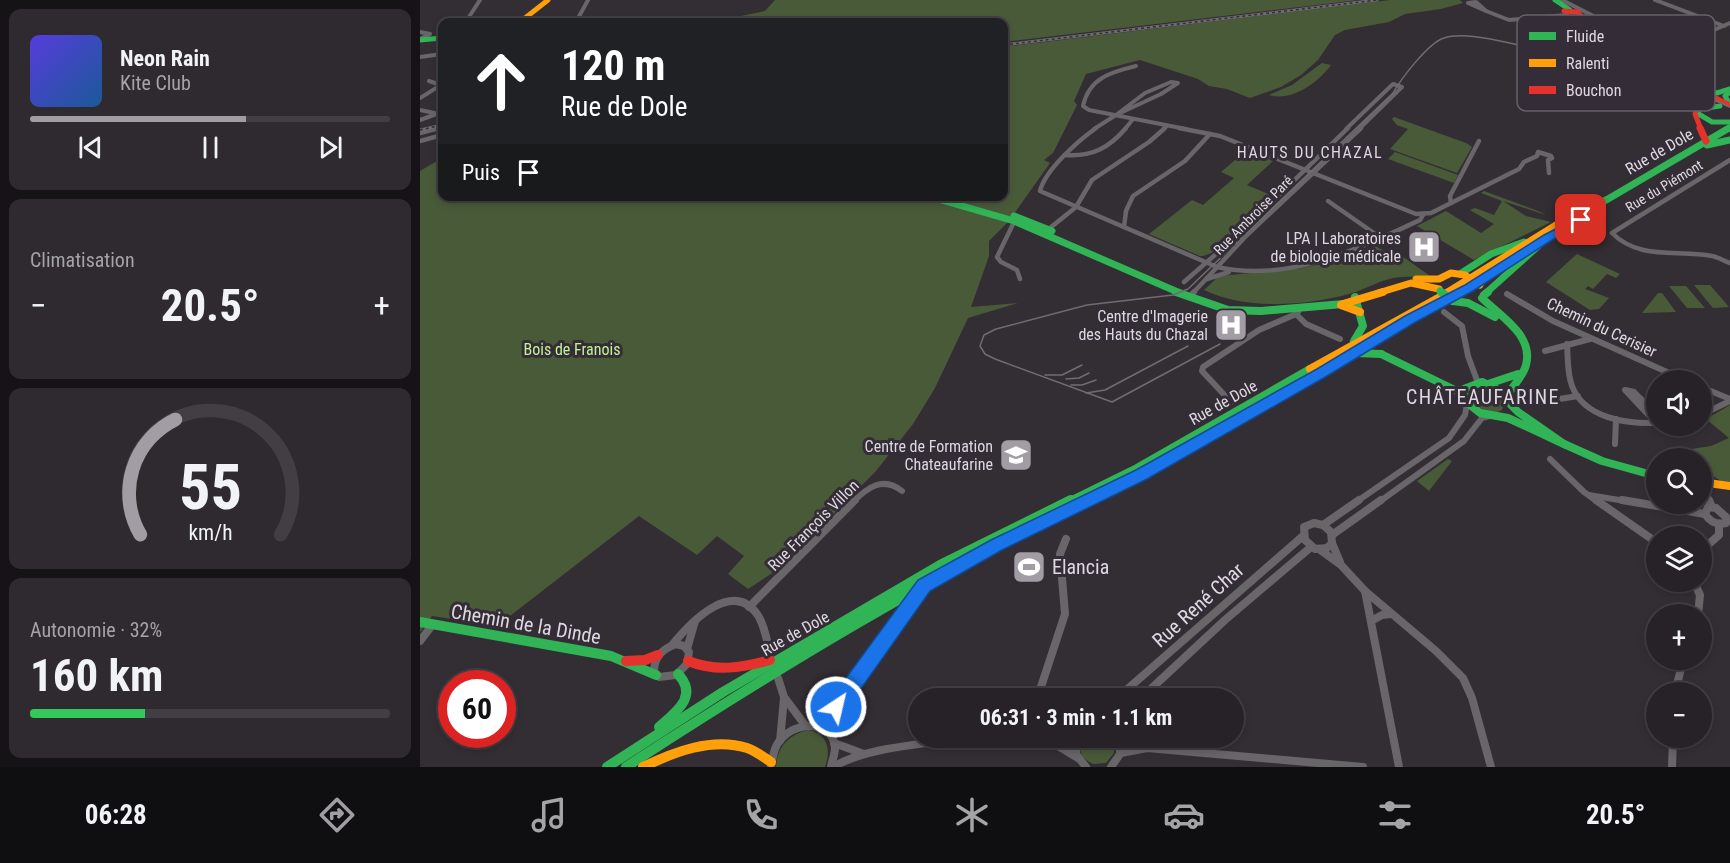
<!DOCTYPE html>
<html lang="fr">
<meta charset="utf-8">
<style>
:root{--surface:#262227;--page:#2e2a2f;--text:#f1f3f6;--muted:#a4a4a7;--line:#423f44;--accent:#a29da4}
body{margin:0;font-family:"Roboto Condensed",sans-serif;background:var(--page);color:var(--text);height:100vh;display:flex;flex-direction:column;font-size:22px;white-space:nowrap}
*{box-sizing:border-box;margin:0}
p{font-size:20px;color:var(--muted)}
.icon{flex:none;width:33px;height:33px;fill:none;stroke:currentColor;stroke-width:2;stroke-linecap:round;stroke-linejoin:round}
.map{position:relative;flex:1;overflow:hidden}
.drawer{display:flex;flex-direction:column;gap:9px;padding:9px;background:#151315;width:420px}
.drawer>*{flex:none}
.hud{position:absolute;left:18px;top:18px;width:570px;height:183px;border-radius:12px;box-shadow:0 3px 9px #0003,0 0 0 2px var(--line);background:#202124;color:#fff;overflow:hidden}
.controls{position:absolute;left:1226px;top:370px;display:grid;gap:12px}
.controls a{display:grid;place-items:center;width:66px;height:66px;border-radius:50%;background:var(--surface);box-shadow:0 3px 9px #0003,0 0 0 2px var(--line);font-size:30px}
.speed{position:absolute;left:18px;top:670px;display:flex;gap:12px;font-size:30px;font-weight:700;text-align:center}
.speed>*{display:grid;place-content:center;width:78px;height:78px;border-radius:50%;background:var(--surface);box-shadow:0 3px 9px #0003,0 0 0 2px var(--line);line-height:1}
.speed .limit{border:9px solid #d22;background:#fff;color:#111}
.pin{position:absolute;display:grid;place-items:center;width:51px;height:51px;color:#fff;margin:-26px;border-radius:12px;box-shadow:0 3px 9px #0006}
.me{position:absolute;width:66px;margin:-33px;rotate:35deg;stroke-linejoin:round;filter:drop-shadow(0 0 4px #0008)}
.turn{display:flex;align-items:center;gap:21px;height:126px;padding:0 24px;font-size:27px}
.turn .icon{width:78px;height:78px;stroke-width:2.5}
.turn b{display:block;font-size:42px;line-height:51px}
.then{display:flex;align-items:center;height:57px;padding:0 24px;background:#0003;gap:12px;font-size:22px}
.big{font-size:45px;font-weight:700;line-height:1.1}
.drawer .tile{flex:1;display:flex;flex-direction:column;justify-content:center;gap:9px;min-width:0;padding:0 21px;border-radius:12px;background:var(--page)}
.drawer .dial{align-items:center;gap:0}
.dial svg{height:156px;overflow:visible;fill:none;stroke:var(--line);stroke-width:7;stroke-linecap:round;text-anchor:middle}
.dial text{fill:var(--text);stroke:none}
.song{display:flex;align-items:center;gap:18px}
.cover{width:72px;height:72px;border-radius:9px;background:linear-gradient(135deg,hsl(250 70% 55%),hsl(210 70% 35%))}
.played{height:6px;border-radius:3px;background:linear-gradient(90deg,var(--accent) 60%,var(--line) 60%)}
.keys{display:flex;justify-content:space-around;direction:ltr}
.heat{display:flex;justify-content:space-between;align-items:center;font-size:33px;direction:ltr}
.charge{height:9px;border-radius:4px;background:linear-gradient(90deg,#34c759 32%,var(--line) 0)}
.trip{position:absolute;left:488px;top:688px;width:336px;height:60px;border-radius:30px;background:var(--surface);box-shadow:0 3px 9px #0003,0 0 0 2px var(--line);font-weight:700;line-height:60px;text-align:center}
.dock{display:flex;height:96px;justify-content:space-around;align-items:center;background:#0f0e10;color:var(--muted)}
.dock .icon{width:42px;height:42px}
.dock .selected{color:var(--accent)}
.dock b{font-size:27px;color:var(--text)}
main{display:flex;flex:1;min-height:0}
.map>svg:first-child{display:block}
.green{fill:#495a39}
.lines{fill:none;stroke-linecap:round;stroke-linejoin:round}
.street-far3{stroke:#686668;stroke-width:4}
.street-far2{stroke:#686668;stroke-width:4.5}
.street-far1{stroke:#686668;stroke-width:6}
.street{stroke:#686668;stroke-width:8}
.fast-far3{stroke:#30b455;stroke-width:5}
.fast-far2{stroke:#30b455;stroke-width:7}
.fast-far1{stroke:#30b455;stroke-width:8}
.fast{stroke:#30b455;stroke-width:10}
.slow-far3{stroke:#ff9f0a;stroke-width:5}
.slow-far2{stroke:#ff9f0a;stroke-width:7}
.slow-far1{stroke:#ff9f0a;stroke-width:8}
.slow{stroke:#ff9f0a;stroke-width:10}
.jam-far3{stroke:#e5322d;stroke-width:5}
.jam-far2{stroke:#e5322d;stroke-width:7}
.jam-far1{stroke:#e5322d;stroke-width:8}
.jam{stroke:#e5322d;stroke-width:10}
.tram{stroke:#6f6d70;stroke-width:1.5}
.rail-casing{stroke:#6f6d70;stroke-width:3}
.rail{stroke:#342c36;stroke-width:1.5;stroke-dasharray:3;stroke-linecap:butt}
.fast-bridge-far1{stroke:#30b455;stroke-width:7}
.fast-bridge{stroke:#30b455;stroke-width:8}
.slow-bridge{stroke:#ff9f0a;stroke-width:7}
.route{fill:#1a73e8;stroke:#114b97;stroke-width:1.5}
.labels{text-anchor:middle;stroke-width:6;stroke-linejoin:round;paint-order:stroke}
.far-street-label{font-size:14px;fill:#ded9e0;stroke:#342c36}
.street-label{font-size:16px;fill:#ded9e0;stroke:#342c36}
.far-quarter-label{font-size:16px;letter-spacing:1.5px;fill:#ded9e0;stroke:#342c36}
.poi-label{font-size:16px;fill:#ded9e0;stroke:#342c36;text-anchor:end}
.park-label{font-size:16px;fill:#c0f394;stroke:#342c36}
.quarter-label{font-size:20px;letter-spacing:1.5px;fill:#ded9e0;stroke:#342c36}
.near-poi-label{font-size:20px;fill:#ded9e0;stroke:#342c36;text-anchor:start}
.near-street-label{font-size:20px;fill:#ded9e0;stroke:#342c36}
.key{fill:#342c36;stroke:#676069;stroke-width:1.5}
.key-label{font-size:16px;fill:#ded9e0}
</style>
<main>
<section class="drawer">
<div class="tile">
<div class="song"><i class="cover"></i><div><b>Neon Rain</b><p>Kite Club</p></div></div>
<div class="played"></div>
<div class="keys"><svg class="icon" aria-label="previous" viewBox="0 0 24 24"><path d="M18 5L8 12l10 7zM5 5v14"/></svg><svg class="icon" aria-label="pause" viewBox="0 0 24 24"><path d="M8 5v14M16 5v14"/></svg><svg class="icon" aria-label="next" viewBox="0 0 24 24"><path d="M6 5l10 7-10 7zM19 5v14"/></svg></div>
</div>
<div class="tile"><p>Climatisation</p>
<div class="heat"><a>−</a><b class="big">20.5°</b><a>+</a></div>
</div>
<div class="tile dial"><svg viewBox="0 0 100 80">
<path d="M14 69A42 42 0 1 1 86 69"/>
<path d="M14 69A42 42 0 0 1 32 10" stroke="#a29da4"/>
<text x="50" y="56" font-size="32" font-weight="700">55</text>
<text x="50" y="72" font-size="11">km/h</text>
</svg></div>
<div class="tile"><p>Autonomie · 32%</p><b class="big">160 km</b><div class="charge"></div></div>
</section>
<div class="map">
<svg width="1310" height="767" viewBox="0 0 1310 767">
<rect width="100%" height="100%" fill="#332e34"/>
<g class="green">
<path d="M355,0H939L584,42V22H331L336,16L300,22L219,20L223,17L311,18L345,11Z"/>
<path d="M970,0H1040L1043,3L1021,9L985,14L969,22L925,30L915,35L898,60L881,75L861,87L830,98L807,89L789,86L778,79L720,60L666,74L654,101L657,105L633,153L624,160L630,163L589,221L569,241V256L551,307L598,303L548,318L515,388L493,424L456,471L360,568L328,589L308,574L324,556L297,536L277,555L219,516L77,626L12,616L0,632V171L22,158V196H584V47Z"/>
<path d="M902,63L911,65C898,83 871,102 849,95L872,85Z"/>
<path d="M974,117L1046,143L1052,147L1037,173L970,149L988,129L977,125L972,119Z"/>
<path d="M828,149L853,161L827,185L853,196C838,211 800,257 780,256L729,234L772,200L783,205L814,178L801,172Z"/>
<path d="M975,152L1038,175L1034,183L968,159Z"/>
<path d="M1064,191L1118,211L1126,215L1083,201L1106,216L1131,222L1054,260L997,226L1026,211L1061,233L1074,224L1050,210L1055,208L1074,215L1082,201L1061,193Z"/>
<path d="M956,246L965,252L972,249L1010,276C998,277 984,276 973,278C958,281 944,290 929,294C885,306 826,310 784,290L799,276L883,268L922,259Z"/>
<path d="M1157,254L1200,274L1196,278L1187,274L1173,289L1168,286L1165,289L1189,298L1179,309L1170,310L1126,282Z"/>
<path d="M1274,285H1290L1309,307L1293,308Z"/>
<path d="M1249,286H1266L1285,308H1267Z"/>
<path d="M1238,293H1242L1256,312L1222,313Z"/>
<path d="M1066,389L1074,390L1084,403L1082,410C1070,417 1060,409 1049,403L1054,392Z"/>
<path d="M1310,405V483L1303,482L1281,469V459H1273L1265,450L1291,446L1309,438L1286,419Z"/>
<path d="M1028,459L1032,461L1009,491L997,481Z"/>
<path d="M389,730C408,734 411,750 405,767H356C357,747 369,734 389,730Z"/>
<path d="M659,738H695L694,753L686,763L673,764C661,758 659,751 659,738Z"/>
</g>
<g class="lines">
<g class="street-far3">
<path d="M1142,0L1236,48L1252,66L1291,92"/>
<path d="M1235,0L1304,26"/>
<path d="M1056,2L1066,11L1048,3Z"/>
<path d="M1066,11L1089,20L1147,15"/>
<path d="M49,17L60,0"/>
<path d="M156,22L168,0"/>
<path d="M0,32L10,34L2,38"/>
<path d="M1203,52L1289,32L1310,23"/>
<path d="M0,57L22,54"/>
<path d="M716,66C691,72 669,78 663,106L669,110L766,129"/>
<path d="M751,82L758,83L741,94L696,115L725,93Z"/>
<path d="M0,98L21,85L9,81"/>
<path d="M0,110L19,114"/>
<path d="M0,120L22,112"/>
<path d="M13,129L22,127"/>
<path d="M674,129L696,115"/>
<path d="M705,129L713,119"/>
<path d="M743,129L747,126"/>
<path d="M926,129L973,84L982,87L939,129"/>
</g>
<g class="street-far2">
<path d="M676,128C658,141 625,170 620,191L797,267C868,283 938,249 1000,220L1003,215"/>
<path d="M759,128L800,136L996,214L1011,213L1099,169L1104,162L1117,156L1118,152L1131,156L1132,158L1128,160L1129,173"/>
<path d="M0,133L19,128"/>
<path d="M0,141L22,135"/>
<path d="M645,155C672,157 689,148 706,128"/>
<path d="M1310,160L1192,233C1220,261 1258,249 1292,256C1298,257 1304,261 1310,263"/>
<path d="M908,201L961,238"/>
<path d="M1031,203L1030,196L1059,141"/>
<path d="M596,218L577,257L581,262L597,270L600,279"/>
<path d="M704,227L706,211L713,196L765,161L790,134"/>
<path d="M625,232L656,207L672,180L729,142L745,128"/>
<path d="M787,279L809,272"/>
<path d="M764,282L820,233L928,128"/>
<path d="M773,293L827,235L941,128"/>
</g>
<g class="street-far1">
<path d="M772,294L774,292"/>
<path d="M1087,294L1133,321L1267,381"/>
<path d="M878,312L876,314L886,324L920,339"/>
<path d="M1024,312L1042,326L1048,356L1058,383"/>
<path d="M1147,344C1148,358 1147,373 1152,386C1164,418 1206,424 1236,423"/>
<path d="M1125,351L1170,339"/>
<path d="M1281,387L1310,399"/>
<path d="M1127,401L1158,396"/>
<path d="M811,402L782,371L783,367L839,330L876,314"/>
<path d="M1236,414L1214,392L1205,390L1236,423"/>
<path d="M1281,415L1310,401"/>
<path d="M1195,444L1196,419"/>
<path d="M1130,459L1164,492L1178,502"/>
<path d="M1281,483L1290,502"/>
<path d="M1169,495L1211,502"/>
<path d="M433,502C448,487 463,476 482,491"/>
<path d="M936,502L1029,438L1045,415L1047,404"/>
<path d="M959,502L1044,441L1062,418L1069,416"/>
</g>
<g class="street">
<path d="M1176,500L1236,542"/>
<path d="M1202,500L1285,514"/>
<path d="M1289,500L1292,507"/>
<path d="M1288,507L1296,508L1306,517V523C1297,525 1290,522 1285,514Z"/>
<path d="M894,523L903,525L911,532L912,543L907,548L895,549L885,540L884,527Z"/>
<path d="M903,525L939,500"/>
<path d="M912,535L961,500"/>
<path d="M912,543L920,562"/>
<path d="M899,549L921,565L945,591L1016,651L1043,678L1052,698L1071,767"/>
<path d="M1281,551L1299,535V524"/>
<path d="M1274,582L1280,595L1278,615"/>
<path d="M945,591L979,767"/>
<path d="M329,607L435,500"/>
<path d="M951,621L962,615L971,614"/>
<path d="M0,641L13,624"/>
<path d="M256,644L264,646L269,652L267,664L256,675L239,677L234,672C234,657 242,649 256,644Z"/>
<path d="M252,645C270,623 314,576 339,617C345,628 347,641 350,653"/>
<path d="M267,649L275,621"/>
<path d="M358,678L364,697L385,725"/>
<path d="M1255,693L1263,660"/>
<path d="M617,699L645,614L640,554L646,539"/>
<path d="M696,699L883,536"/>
<path d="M720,699L805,620L891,547"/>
<path d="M625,738L658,758"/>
<path d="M656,738V754L666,767"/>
<path d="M700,738L727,748"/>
<path d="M360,741L364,698"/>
<path d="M414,743L444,754"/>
<path d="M701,753L727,748L943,767"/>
<path d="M351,767C353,756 354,745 363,737C378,721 413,721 415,748C415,754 412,761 411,767"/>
<path d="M413,767C449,746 503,745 544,738"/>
<path d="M691,767L700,754V738"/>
<path d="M1252,767L1253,738"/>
</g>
<g class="fast-far3">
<path d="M1135,0L1150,10"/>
<path d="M0,40L22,38"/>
<path d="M1272,88L1297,93L1310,89"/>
<path d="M1310,92L1305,96L1310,104"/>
<path d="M1300,106L1279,109L1277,113L1292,122H1310"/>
<path d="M1306,129L1310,127"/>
</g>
<g class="fast-far2">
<path d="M1287,145L1310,140"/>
<path d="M508,196L594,221L760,293"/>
<path d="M594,216L632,231"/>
<path d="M1136,225L1188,199L1309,128"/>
<path d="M1040,274L1071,254L1104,242"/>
<path d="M1066,293L1126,239"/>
</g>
<g class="fast-far1">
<path d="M756,292L808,310L841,311L923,304"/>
<path d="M1064,295L1068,292"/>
<path d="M1062,298C1080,316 1114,335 1106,365C1103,377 1092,386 1087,397"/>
<path d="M1033,301L1048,303L1075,317"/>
<path d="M934,341L943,326L935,297"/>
<path d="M936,353L961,354"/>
<path d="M961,354L1043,394"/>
<path d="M1062,382L1075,388L1098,412L1144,444L1088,418L1060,413L1045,401L1044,389Z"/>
<path d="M1068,384L1098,374"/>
<path d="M1144,444L1182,461L1236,476"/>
<path d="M1144,444L1146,445"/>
<path d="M648,502L717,468L890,369"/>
<path d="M665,502L727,472"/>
</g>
<g class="fast">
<path d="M0,622L191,656L236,675"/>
<path d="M239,727C256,712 279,696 258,674"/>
<path d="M409,732L413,712L420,700L501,590"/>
<path d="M187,767L303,692L520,565L651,500"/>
<path d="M206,767C355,670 508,577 668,500"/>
</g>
<path class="slow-far3" d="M100,22L128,0"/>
<g class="slow-far2">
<path d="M1120,242L1173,211"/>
<path d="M996,279H1019L1031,273L1045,275"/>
<path d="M958,293L991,283L1019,289"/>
<path d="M1026,293L1136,225"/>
</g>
<g class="slow-far1">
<path d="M923,304L963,292"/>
<path d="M921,305L940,312"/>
<path d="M890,369L1029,292"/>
<path d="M727,472L890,379"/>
<path d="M1281,482L1310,486"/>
</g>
<path class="slow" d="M223,767C254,752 292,737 327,748C336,751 343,757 351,762"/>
<g class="jam-far3">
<path d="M1144,11L1158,12L1163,19L1253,77L1310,105"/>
<path d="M1273,96L1278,104L1275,114L1281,129"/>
</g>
<path class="jam-far2" d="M1280,128L1286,141"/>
<path class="jam-far1" d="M890,379L1000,313"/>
<g class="jam">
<path d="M206,661L225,660L238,655"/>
<path d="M268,661C296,672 321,668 350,660"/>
</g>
<g class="tram">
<path d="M800,344L692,402L575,359L565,354L560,346L564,335L576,329L667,305L753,295L768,289L973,93C981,79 1008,43 1024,38C1044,31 1083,42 1104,46L1109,44L1118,27C1166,27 1210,57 1250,80C1269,91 1290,98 1310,107"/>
<path d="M625,375H642L662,365"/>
<path d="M646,379L659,378L669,373"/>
<path d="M651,385H662L676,380"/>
<path d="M666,393L685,390L768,346"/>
</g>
<defs>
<g id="rail">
<path d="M584,45L957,0"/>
<path d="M0,130L22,125"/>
</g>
</defs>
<use href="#rail" class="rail-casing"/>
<use href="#rail" class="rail"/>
<path class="fast-bridge-far1" d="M1020,291L1023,293"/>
<path class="fast-bridge" d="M1021,292L1033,301"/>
<path class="slow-bridge" d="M1048,277L1060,285"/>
</g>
<path class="route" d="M1161,216L1166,220L1164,222L1132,240L1053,291L994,323L907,376L727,479L582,550L510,591L423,714L416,717L409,714L407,707L409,701L498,580L571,540L716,470L897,369L985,316L1045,285L1124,235Z"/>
<defs>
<symbol id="hospital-square" viewBox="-11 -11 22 22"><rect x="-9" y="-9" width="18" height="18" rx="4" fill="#a29da4" stroke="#342c36"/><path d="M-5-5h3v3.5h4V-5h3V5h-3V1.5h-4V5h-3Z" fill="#fff"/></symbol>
<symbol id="university-square" viewBox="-11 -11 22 22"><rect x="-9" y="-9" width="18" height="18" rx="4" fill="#a29da4" stroke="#342c36"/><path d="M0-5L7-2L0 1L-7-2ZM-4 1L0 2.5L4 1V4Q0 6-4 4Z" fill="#fff"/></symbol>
<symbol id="stadium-square" viewBox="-11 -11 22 22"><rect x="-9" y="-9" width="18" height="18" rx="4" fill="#a29da4" stroke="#342c36"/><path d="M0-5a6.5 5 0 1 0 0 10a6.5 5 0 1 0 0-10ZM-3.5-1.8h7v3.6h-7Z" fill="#fff"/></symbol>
</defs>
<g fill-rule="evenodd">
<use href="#hospital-square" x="985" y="228" width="38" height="38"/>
<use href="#hospital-square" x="792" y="306" width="38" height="38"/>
<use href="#university-square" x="577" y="436" width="38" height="38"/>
<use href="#stadium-square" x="590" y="548" width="38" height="38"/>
</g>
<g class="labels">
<g class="far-street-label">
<text transform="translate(1244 186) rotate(-31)" y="5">Rue du Piémont</text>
<text transform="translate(833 215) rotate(-45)" y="5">Rue Ambroise Paré</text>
</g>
<g class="street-label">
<text transform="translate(1239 151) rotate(-30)" y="6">Rue de Dole</text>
<text transform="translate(1182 327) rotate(25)" y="6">Chemin du Cerisier</text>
<text transform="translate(803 402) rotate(-29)" y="6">Rue de Dole</text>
<text transform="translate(393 525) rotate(-45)" y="6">Rue François Villon</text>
<text transform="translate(375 633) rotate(-29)" y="6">Rue de Dole</text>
</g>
<g class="far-quarter-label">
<text x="890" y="158">HAUTS DU CHAZAL</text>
</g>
<g class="poi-label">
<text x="981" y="244">LPA | Laboratoires<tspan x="981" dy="18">de biologie médicale</tspan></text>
<text x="788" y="322">Centre d'Imagerie<tspan x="788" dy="18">des Hauts du Chazal</tspan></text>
<text x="573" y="452">Centre de Formation<tspan x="573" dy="18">Chateaufarine</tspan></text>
</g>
<g class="park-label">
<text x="152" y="355">Bois de Franois</text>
</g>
<g class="quarter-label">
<text x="1063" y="404">CHÂTEAUFARINE</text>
</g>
<g class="near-poi-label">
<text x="632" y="574">Elancia</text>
</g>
<g class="near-street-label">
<text transform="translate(778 605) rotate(-42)" y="7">Rue René Char</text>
<text transform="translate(106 624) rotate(10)" y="7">Chemin de la Dinde</text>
</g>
</g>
<rect x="1097" y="15" width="198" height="96" rx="9" class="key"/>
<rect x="1109" y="32" width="27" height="8" fill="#30b455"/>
<rect x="1109" y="59" width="27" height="8" fill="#ff9f0a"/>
<rect x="1109" y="86" width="27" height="8" fill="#e5322d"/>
<g class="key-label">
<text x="1146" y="42">Fluide</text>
<text x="1146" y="69">Ralenti</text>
<text x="1146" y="96">Bouchon</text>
</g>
</svg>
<div class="controls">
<a><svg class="icon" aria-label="sound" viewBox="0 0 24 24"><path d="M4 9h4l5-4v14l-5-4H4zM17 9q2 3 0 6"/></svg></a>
<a><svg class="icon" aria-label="search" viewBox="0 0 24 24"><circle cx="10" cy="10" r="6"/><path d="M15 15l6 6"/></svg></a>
<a><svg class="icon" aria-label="layers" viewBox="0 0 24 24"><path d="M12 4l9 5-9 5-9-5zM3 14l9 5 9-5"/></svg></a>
<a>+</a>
<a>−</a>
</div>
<div class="speed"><div class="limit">60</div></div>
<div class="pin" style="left:1161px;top:220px;background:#d93025"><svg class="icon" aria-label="arrive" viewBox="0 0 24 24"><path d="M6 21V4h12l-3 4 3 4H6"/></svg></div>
<svg class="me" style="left:416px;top:707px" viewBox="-20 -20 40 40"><circle r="17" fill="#1a73e8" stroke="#fff" stroke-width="3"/><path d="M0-11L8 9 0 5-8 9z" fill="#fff"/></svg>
<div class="trip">06:31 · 3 min · 1.1 km</div>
<div class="hud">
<div class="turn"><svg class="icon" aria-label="ahead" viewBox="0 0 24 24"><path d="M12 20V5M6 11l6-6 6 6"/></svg><div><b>120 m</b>Rue de Dole</div></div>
<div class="then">Puis<svg class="icon" aria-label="arrive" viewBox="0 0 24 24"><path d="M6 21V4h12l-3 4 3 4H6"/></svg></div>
</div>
</div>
</main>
<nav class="dock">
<b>06:28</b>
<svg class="icon selected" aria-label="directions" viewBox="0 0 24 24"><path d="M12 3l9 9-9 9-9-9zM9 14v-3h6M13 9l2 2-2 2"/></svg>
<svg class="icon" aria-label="music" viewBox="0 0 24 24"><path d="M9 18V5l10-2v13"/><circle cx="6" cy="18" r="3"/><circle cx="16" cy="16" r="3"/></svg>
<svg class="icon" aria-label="phone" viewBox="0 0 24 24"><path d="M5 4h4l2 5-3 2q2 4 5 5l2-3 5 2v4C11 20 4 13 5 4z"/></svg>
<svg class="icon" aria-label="climate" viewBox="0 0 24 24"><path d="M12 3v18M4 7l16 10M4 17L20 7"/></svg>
<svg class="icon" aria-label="car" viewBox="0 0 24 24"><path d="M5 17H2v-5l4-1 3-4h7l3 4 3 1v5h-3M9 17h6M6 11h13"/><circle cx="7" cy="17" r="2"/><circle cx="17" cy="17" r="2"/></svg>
<svg class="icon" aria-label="filters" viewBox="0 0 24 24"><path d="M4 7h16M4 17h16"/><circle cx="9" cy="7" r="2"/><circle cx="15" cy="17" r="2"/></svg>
<b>20.5°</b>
</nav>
